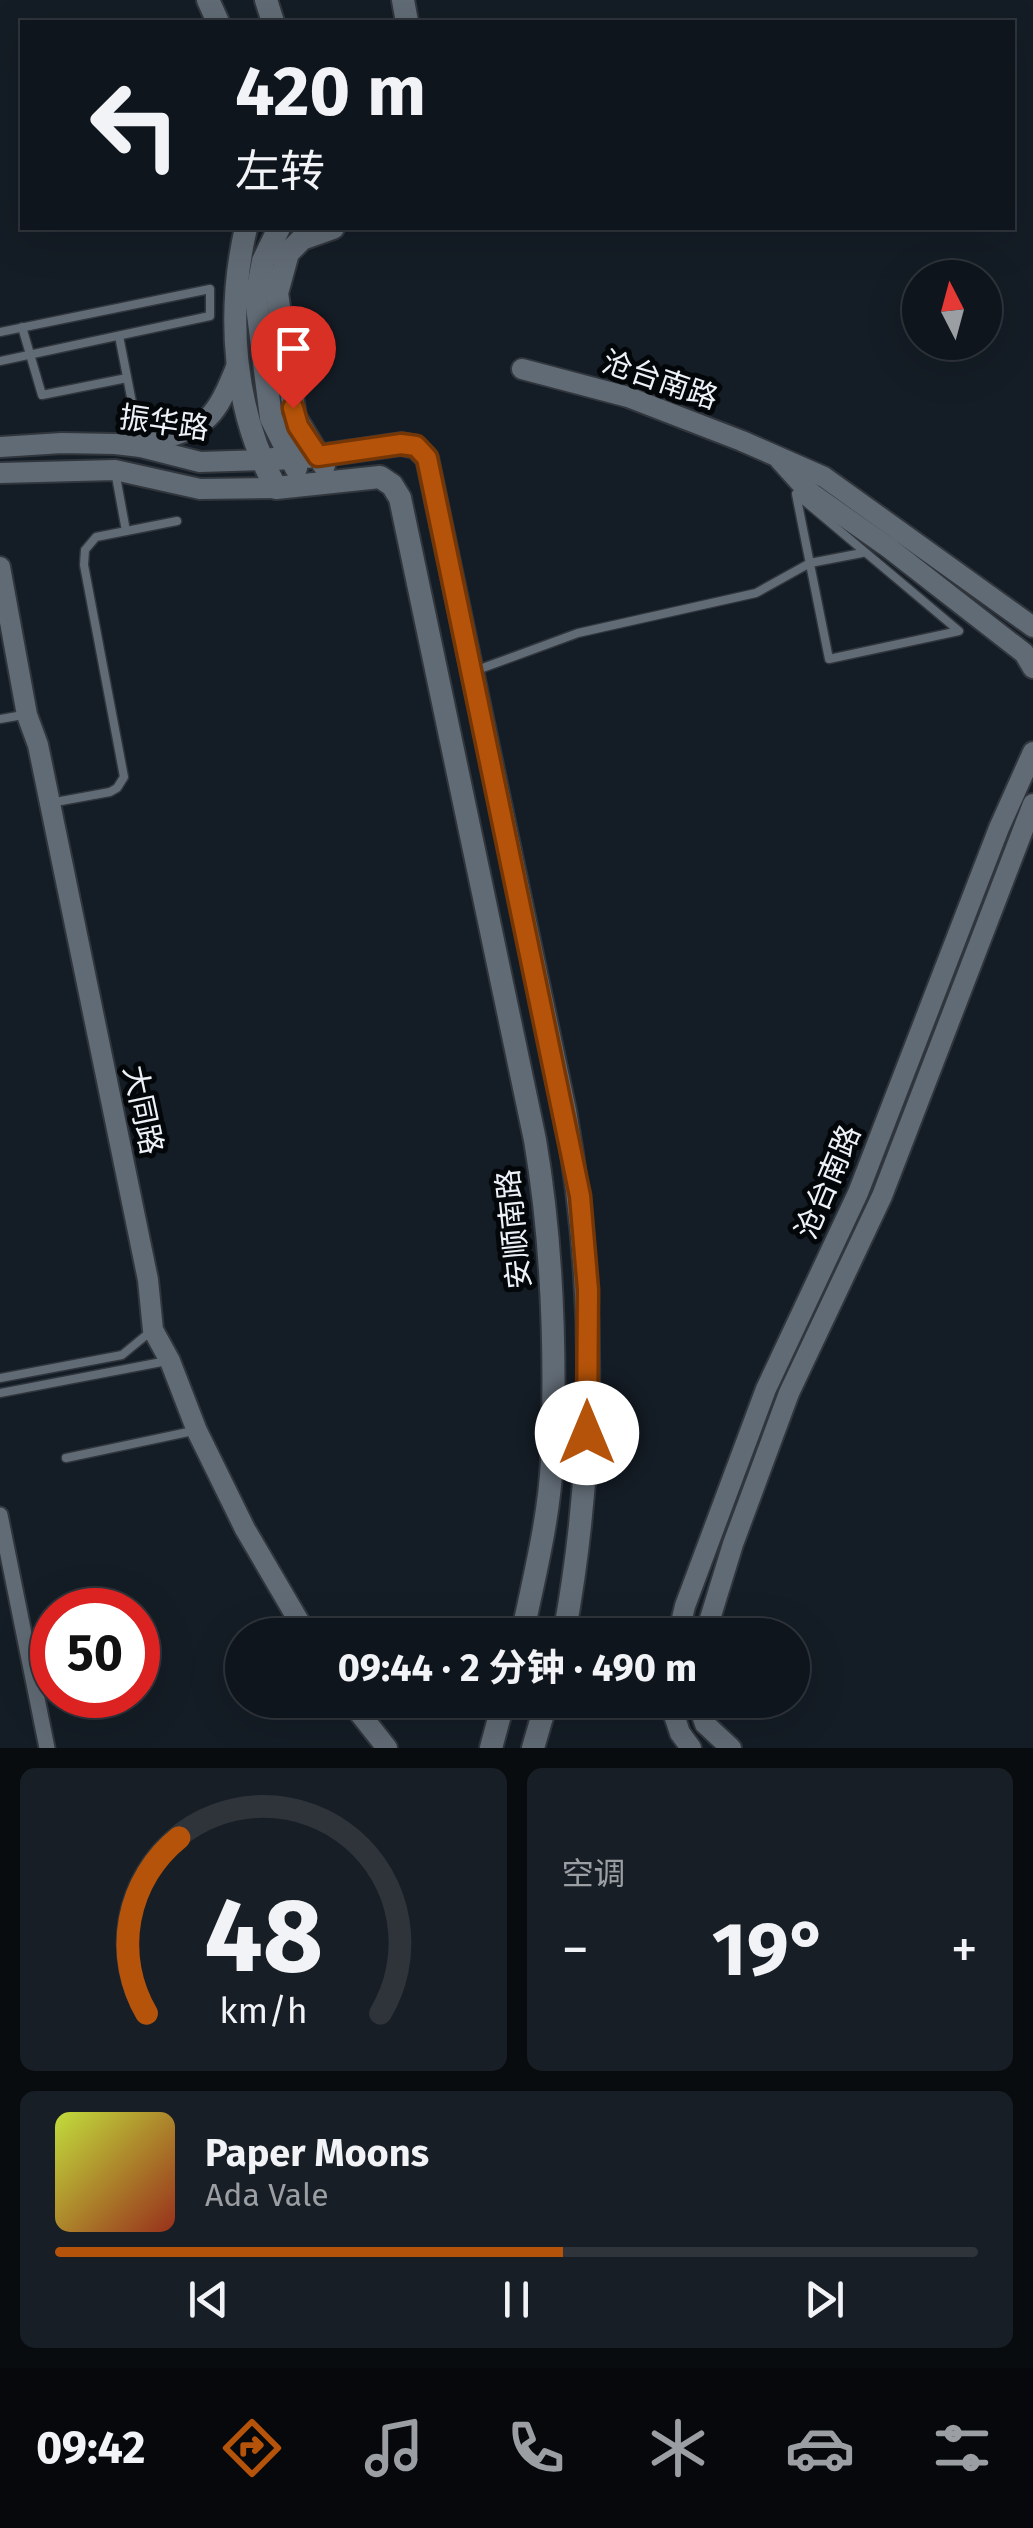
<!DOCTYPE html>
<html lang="zh">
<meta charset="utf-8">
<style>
:root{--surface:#0f151c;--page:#181e25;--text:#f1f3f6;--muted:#9b9fa3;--line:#2f343b;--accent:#b45309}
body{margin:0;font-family:"Fira Sans","Noto Sans SC",sans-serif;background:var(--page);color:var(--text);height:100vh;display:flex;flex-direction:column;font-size:38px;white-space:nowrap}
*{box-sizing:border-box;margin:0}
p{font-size:32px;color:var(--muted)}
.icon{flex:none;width:55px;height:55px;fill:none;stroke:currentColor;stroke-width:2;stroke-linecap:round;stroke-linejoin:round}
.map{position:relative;height:1748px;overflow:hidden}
.drawer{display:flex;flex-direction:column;gap:20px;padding:20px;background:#080c0f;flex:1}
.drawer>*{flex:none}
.hud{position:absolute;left:20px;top:20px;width:995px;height:210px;border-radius:0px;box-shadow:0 10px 40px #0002,0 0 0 2px var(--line);background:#0f151c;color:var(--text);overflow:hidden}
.needle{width:65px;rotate:354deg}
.fabs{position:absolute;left:902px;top:260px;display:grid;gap:20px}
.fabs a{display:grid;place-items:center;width:100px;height:100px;border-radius:50%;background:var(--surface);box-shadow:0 10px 40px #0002,0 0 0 2px var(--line);font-size:50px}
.speed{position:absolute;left:30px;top:1588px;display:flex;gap:20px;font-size:50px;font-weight:700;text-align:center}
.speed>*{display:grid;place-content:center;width:130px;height:130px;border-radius:50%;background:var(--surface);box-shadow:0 10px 40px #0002,0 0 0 2px var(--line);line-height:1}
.speed .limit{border:15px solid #d22;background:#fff;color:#111}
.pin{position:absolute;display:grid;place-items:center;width:85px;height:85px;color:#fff;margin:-102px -42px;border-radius:50% 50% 50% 0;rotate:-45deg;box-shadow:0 0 10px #0007}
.pin .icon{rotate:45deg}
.me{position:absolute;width:110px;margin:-55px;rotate:0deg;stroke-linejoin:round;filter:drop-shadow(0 0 8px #0008)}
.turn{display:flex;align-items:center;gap:35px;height:210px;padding:0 50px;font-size:45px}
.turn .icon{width:130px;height:130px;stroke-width:2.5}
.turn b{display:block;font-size:70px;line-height:85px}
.big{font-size:75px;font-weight:700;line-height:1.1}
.drawer .tile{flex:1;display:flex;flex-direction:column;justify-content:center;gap:15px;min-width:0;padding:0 35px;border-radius:15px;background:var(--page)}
.drawer .dial{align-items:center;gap:0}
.dial svg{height:260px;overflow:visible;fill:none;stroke:var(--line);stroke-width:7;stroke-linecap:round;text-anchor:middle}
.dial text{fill:var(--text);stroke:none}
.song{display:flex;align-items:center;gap:30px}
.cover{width:120px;height:120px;border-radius:15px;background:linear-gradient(135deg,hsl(70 70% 55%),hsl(10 70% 35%))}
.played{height:10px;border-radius:5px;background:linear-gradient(90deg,var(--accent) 55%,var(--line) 55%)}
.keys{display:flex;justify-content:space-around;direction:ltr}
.heat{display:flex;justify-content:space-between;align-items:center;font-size:55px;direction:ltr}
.drawer .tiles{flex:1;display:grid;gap:20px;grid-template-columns:1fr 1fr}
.tile:last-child{grid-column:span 2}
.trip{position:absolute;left:225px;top:1618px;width:585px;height:100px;border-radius:50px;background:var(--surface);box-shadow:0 10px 40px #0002,0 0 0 2px var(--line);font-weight:700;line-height:100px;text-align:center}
.menu{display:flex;height:160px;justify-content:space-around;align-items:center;background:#06080b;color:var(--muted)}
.menu .icon{width:70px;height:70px}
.menu .current{color:var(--accent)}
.menu b{font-size:45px;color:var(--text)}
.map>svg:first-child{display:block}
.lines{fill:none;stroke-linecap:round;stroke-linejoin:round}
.service-casing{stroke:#31363d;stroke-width:11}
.minor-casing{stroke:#31363d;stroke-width:19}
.tertiary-casing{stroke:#31363d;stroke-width:24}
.secondary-casing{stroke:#31363d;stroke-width:26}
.service{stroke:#616b75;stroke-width:8}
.minor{stroke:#616b75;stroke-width:15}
.tertiary{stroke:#616b75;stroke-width:20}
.secondary{stroke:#616b75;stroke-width:22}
.route-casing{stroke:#753606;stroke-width:25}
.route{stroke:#b45309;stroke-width:18}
.labels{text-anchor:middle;stroke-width:10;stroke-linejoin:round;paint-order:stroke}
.street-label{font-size:30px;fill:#ecf2f8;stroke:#04070a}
</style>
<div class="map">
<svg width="1033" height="1748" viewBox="0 0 1033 1748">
<rect width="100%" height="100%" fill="#141c25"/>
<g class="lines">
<defs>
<g id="service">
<path d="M22,327L42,395L127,378"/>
<path d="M0,332L210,289V316L0,361"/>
<path d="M119,336L140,443"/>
<path d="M115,471L126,531"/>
<path d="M796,494L959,631L829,659Z"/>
<path d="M477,670L578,633L756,593L810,563L862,553"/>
<path d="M0,719L23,715"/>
<path d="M50,803L110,792L117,788L124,777L84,565L85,550L96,537L177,521"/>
<path d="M0,1378L122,1355L150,1332"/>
<path d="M0,1393L167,1361"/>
<path d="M66,1458L193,1431"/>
</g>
<path id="minor" d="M0,1515L47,1748"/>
<g id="tertiary">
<path d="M522,369L628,397L742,441L824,477L1033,627"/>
<path d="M0,447L62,443L115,444L141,447L200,462L260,460"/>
<path d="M141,447C206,424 212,429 238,362"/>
<path d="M780,460L808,491L889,548L1024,653L1033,668"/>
<path d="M0,473L115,470L200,489L276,488"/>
<path d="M0,567L27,715L38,745L148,1280L153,1330L170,1361L197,1431L245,1529L307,1635"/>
<path d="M678,1635L685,1606L766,1389L858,1193L999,828L1033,752"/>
<path d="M705,1635L733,1544L789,1393L882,1196L1033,804"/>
<path d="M349,1700L387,1748"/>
<path d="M669,1700L680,1733L691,1748"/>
<path d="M697,1700L705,1724L731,1748"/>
</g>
<g id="secondary">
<path d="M208,0L218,22"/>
<path d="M266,0L273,22"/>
<path d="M403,0L407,22"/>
<path d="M246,228C226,314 233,410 276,488L380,477L392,485L400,498L535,1140C553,1245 556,1354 552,1461C549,1519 534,1578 522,1635"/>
<path d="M279,228L263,261L256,298L271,418L296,468"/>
<path d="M260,460L318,456L401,444L416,447L427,458L565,1111C596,1285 596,1462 564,1635"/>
<path d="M324,465L295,417L277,293L288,253L302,239L333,228"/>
<path d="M491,1748L504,1700"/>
<path d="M533,1748L547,1700"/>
</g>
</defs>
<use href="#service" class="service-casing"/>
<use href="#minor" class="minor-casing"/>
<use href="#tertiary" class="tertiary-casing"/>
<use href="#secondary" class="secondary-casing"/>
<use href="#service" class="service"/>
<use href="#minor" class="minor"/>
<use href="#tertiary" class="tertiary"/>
<use href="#secondary" class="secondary"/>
</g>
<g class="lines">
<defs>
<path id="route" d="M293,408L298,426L318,456L401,444L416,446L427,458L580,1196L588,1290L587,1433"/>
</defs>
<use href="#route" class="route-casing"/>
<use href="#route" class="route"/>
</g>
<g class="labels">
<g class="street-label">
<text transform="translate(660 380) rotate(19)" y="10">沧台南路</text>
<text transform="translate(164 423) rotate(8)" y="10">振华路</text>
<text transform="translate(143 1110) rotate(78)" y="10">大同路</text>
<text transform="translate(828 1182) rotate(-67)" y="10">沧台南路</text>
<text transform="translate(514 1229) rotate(-96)" y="10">安顺南路</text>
</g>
</g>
</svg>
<div class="fabs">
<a><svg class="needle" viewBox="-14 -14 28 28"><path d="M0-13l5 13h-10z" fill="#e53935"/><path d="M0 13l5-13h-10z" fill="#9b9fa3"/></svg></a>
</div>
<div class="speed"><div class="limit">50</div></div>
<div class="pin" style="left:293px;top:408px;background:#d93025"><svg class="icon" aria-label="arrive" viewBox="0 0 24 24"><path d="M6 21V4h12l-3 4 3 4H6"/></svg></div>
<svg class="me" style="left:587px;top:1433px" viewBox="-20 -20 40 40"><circle r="19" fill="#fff"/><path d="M0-13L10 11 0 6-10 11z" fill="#b45309"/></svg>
<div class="trip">09:44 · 2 分钟 · 490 m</div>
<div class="hud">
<div class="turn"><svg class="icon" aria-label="left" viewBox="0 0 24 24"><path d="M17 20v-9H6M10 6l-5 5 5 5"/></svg><div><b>420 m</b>左转</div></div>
</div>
</div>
<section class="drawer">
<div class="tiles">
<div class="tile dial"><svg viewBox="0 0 100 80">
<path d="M14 69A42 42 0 1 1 86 69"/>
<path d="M14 69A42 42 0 0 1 24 15" stroke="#b45309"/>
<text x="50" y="56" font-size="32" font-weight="700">48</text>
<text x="50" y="72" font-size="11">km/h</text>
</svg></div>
<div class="tile"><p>空调</p>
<div class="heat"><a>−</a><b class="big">19°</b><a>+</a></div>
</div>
<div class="tile">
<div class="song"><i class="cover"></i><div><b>Paper Moons</b><p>Ada Vale</p></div></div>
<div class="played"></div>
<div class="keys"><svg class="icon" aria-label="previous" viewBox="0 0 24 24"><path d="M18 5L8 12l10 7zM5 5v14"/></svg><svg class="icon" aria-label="pause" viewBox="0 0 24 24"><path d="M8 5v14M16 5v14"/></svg><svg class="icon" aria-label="next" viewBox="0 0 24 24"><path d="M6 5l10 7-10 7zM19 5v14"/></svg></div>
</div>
</div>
</section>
<nav class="menu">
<b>09:42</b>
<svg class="icon current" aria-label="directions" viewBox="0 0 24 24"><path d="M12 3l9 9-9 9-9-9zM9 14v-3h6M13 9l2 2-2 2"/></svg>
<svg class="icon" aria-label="music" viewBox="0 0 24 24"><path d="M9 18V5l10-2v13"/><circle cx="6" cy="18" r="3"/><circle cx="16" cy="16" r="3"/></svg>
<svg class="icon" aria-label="phone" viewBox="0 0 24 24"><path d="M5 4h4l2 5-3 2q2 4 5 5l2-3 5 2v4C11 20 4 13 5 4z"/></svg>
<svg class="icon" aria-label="climate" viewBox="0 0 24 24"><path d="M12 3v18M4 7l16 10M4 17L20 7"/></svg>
<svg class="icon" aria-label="car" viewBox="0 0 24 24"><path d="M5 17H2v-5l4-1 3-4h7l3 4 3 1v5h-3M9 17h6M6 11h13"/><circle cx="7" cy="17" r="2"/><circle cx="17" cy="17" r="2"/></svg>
<svg class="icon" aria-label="filters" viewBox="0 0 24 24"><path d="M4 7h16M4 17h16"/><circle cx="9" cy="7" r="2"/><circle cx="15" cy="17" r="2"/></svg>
</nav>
